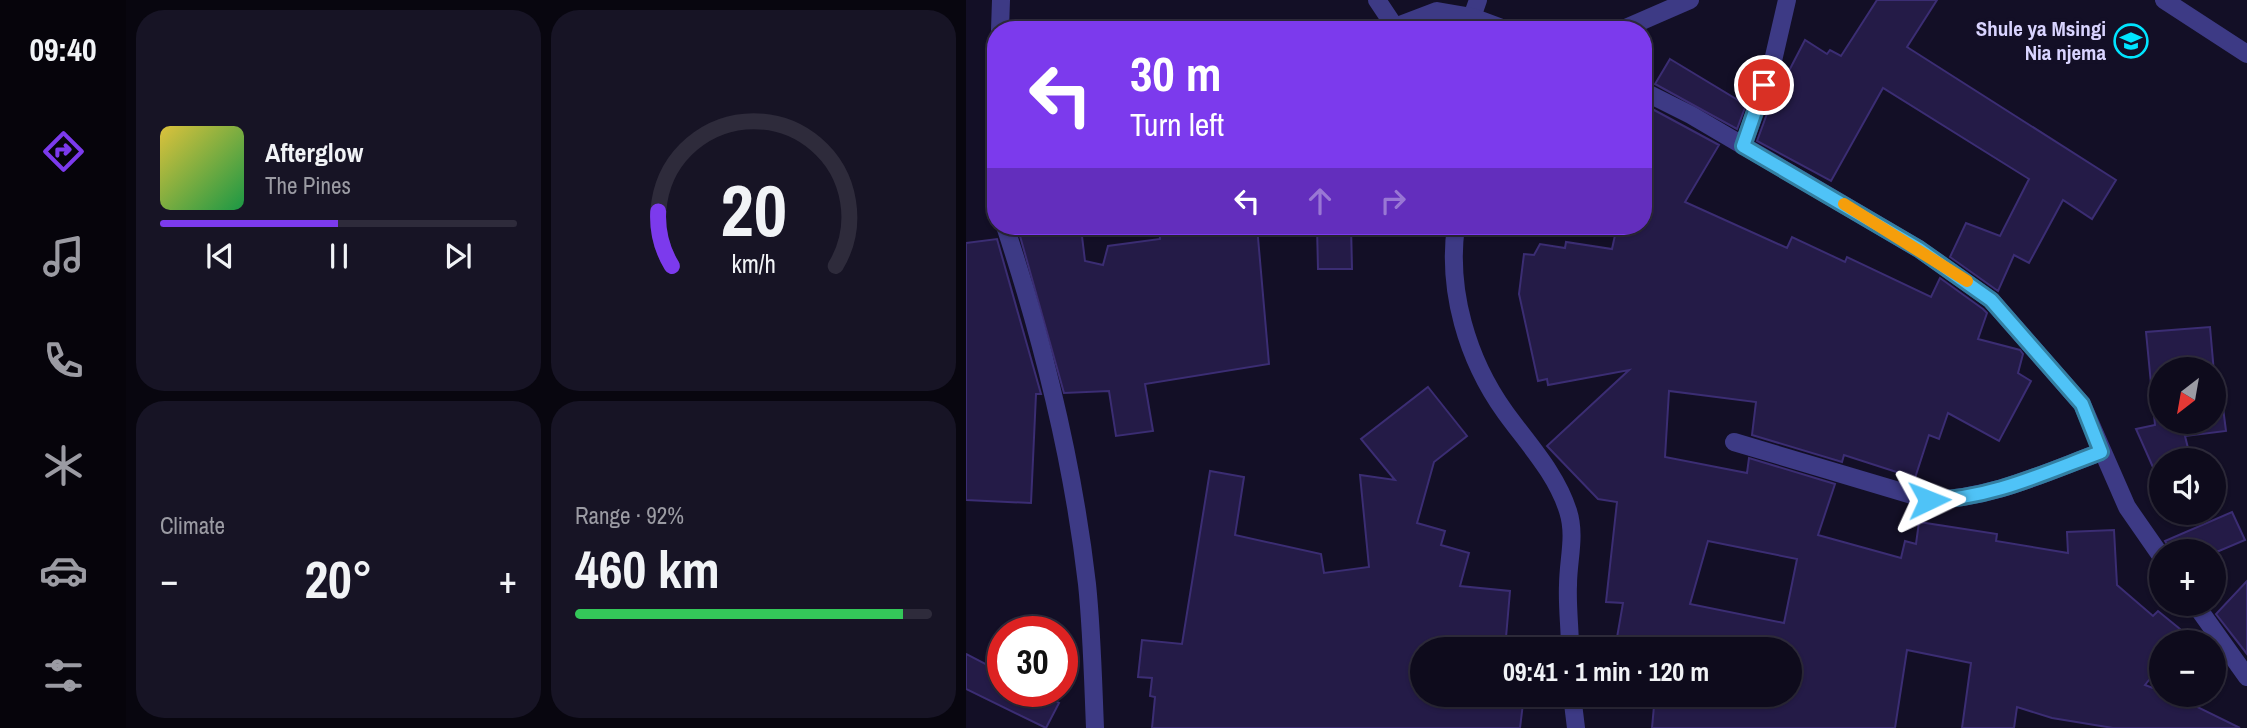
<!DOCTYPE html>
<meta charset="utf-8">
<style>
:root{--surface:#0e0b1c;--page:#171425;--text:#f1f3f6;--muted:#9b9ba3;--line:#2e2b3b;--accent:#7c3aed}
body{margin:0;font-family:"Archivo Narrow",sans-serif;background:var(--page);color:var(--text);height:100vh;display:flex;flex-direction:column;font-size:26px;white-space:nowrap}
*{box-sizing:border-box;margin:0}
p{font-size:23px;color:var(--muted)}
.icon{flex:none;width:38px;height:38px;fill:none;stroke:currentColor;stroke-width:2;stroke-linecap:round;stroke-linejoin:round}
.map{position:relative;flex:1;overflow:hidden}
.sheet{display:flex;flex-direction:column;gap:10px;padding:10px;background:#08060f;width:840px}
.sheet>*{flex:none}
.banner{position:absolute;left:21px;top:21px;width:665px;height:214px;border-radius:28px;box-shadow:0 2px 5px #0004,0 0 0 2px var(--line);background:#7c3aed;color:#fff;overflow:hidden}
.needle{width:46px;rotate:211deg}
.controls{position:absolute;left:1183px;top:357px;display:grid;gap:14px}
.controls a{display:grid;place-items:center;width:77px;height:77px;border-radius:50%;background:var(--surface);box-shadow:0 2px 5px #0004,0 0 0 2px var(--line);font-size:35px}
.speed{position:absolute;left:21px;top:616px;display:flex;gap:14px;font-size:35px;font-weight:700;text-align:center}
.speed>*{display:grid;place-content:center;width:91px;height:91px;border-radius:50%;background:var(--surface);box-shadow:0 2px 5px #0004,0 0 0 2px var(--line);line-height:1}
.speed .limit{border:10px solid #d22;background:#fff;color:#111}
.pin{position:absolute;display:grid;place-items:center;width:60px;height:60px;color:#fff;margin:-30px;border:4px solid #fff;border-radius:50%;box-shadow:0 2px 7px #0007}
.me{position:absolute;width:77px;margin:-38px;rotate:88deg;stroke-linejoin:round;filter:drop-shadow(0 0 5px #0008)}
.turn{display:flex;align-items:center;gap:24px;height:147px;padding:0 28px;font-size:32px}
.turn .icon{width:91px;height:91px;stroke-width:2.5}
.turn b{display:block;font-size:49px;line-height:60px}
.lanes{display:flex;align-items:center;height:66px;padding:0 28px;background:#0003;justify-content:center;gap:35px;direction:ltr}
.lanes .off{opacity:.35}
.big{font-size:52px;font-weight:800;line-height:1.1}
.sheet .tile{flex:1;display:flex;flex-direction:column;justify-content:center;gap:10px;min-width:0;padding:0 24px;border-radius:28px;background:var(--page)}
.sheet .dial{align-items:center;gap:0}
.dial svg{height:182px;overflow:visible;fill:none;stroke:var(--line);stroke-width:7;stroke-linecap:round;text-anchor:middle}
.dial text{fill:var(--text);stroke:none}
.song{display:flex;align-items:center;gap:21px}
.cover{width:84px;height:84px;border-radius:10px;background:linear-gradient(135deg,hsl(50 70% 55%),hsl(140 70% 35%))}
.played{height:7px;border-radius:4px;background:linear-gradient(90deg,var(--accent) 50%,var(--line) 50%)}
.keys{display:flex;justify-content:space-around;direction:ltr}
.heat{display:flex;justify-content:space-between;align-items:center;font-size:38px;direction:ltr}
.charge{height:10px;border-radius:5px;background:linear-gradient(90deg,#34c759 92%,var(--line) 0)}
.sheet .tiles{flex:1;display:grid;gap:10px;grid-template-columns:repeat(2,1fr)}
.trip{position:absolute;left:444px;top:637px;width:392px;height:70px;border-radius:35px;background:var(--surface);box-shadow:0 2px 5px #0004,0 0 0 2px var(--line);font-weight:800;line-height:70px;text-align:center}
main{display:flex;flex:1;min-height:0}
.tab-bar{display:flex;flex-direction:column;width:126px;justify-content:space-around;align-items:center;background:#06040b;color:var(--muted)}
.tab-bar .icon{width:49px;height:49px}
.tab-bar .selected{color:var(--accent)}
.tab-bar b{font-size:32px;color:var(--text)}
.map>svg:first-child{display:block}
.building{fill:#241b47;stroke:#3b2d73;stroke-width:2;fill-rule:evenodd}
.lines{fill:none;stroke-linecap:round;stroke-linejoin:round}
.minor{stroke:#3d3a85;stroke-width:18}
.route-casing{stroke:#337fa1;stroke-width:18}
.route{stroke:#4fc3f7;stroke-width:12}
.slow{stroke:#f59e0b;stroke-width:12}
.labels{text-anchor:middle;stroke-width:7;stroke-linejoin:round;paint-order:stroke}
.poi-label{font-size:21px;font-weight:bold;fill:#d9d4ff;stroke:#130f26;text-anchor:end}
</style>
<main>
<nav class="tab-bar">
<b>09:40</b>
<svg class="icon selected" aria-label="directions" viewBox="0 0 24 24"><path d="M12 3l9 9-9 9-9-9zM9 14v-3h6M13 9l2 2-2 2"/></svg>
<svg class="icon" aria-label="music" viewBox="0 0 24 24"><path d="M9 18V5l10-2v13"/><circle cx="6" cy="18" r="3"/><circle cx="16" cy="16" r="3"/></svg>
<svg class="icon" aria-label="phone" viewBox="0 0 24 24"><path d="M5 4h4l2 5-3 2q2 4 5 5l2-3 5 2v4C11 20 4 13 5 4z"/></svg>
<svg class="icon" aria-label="climate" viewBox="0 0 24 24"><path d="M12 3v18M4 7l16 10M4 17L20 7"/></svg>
<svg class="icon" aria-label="car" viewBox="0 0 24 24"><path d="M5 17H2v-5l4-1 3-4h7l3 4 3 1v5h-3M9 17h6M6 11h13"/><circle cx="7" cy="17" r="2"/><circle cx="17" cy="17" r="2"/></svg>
<svg class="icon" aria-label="filters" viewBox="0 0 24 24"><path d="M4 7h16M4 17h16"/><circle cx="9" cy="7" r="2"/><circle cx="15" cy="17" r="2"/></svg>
</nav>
<section class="sheet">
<div class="tiles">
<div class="tile">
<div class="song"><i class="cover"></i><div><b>Afterglow</b><p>The Pines</p></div></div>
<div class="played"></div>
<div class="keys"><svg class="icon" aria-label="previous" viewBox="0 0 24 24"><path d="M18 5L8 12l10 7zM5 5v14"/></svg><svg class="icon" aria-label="pause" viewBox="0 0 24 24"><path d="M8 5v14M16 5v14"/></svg><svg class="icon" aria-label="next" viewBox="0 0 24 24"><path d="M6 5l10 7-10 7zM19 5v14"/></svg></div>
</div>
<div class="tile dial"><svg viewBox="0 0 100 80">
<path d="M14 69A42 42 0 1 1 86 69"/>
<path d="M14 69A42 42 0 0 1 8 45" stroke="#7c3aed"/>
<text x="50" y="56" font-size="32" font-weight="700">20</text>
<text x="50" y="72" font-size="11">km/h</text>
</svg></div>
<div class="tile"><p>Climate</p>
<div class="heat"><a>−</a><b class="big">20°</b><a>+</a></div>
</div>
<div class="tile"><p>Range · 92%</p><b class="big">460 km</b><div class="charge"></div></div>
</div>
</section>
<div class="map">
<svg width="1281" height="728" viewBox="0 0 1281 728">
<rect width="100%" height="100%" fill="#130f26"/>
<g class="building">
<path d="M911,0H971L941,47L1150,180L1126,219L1097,200L1063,263L1048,255L1032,291L984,257L1000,223L1034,236L1063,179L917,88L865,181L791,141L802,111L839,40L861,54L864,50L875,56Z"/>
<path d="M704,59L780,105L771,129L689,84Z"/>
<path d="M677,104L753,145L719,202L821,248L826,237L879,262L881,257L965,297L974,278L1017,309L1021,313L1012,339L1054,350L1057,354L1052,373L1065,381L1033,441L982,413L973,439L963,435L949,478L878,455L876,462L786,435L790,402L703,391L699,457L781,473L783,458L869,484L852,535L935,558L939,541L950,544L953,522L1031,534L1030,541L1102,553L1101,532L1148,530L1151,585L1187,616L1192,611L1214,629V642H1195V665L1179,685L1195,691V695L1219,699V701L1274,728H1147L1086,718L1051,707L1048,728H996L1005,663L941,650L929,728H686L689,695H824V649H649L657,603L640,602L651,502L632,499L581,446L663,370L582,385L581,379L572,381L553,294L558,254L568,255L574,244L599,248L600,242L646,249L651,226H677ZM742,541L831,559L818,623L724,604Z"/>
<path d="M193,226H291L303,364L179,384L187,431L150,436L143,391L98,393L54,236L115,228L119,261L137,265L142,246L194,239Z"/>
<path d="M351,226H385L386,269H352Z"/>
<path d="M31,239L75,394H70L65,503L0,500V243Z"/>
<path d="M1244,327L1249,384H1254L1260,431L1219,436L1225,460H1195V473L1190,474L1170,429L1189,425L1180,332ZM1195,369H1248V422H1195Z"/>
<path d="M462,387L501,436L468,462L451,523L479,531L475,545L503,553L494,586L544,591L539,649H457V695H558L554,728H186L189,697L184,696L186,678L172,677L176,640L216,644L244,471L278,477L269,535L355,554L358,573L403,567L394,475L429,480L395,439Z"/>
<path d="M1266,512L1279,540L1253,551H1205L1199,541Z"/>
<path d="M1281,581V654L1250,614Z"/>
<path d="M0,654L37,673V691H72L93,703L80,728L0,689Z"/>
</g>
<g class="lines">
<g class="minor">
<path d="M411,0L431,30"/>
<path d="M1198,0L1281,54"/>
<path d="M506,17L512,0"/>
<path d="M429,27L471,11L506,17L541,30"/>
<path d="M34,30L35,0"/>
<path d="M655,30L724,0"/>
<path d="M677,91L725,115L953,249L1025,300L1116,404L1161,507L1195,556"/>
<path d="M30,113V154"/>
<path d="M777,146L806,65L821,0"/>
<path d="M39,226C77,341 107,463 121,584C126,632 127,680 129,728"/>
<path d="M490,226C481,290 501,359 539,412C562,444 590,473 602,511C610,536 602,560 602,585C601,606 604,628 604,649"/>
<path d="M768,442L963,500C1025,499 1078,473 1135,452"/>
<path d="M1229,604L1281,677"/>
<path d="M606,695L610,728"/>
</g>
</g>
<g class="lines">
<defs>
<path id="route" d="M798,85L777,146L953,249L1025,300L1116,404L1135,452C1078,473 1024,499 963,500"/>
</defs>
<use href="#route" class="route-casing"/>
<use href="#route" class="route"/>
<path class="slow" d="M878,204L1001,281"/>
</g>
<defs>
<symbol id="school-ring" viewBox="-11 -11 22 22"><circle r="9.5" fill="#130f26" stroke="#00e5ff" stroke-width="1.5"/><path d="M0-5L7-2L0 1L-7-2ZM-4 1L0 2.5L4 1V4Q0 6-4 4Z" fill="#00e5ff"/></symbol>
</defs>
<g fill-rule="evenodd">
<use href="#school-ring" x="1146" y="22" width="38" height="38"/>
</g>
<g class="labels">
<g class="poi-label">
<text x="1140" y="36">Shule ya Msingi<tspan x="1140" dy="24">Nia njema</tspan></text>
</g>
</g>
</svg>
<div class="controls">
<a><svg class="needle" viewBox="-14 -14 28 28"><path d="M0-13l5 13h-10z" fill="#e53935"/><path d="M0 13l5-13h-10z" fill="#9b9ba3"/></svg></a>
<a><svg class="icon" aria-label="sound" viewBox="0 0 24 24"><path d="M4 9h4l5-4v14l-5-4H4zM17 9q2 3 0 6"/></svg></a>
<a>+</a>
<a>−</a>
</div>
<div class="speed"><div class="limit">30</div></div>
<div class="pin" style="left:798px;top:85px;background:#d93025"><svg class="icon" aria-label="arrive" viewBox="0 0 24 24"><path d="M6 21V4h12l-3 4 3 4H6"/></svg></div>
<svg class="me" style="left:963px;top:500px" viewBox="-20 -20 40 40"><path d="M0-17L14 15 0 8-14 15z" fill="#4fc3f7" stroke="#fff" stroke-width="4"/></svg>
<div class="trip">09:41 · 1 min · 120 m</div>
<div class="banner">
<div class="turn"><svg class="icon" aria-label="left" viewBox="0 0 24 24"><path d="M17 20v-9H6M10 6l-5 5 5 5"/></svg><div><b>30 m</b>Turn left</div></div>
<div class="lanes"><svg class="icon" aria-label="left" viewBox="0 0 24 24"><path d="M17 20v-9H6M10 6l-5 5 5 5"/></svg><svg class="icon off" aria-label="ahead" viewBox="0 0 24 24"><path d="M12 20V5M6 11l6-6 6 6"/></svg><svg class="icon off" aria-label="right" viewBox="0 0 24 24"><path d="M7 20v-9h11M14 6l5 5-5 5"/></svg></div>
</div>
</div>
</main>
